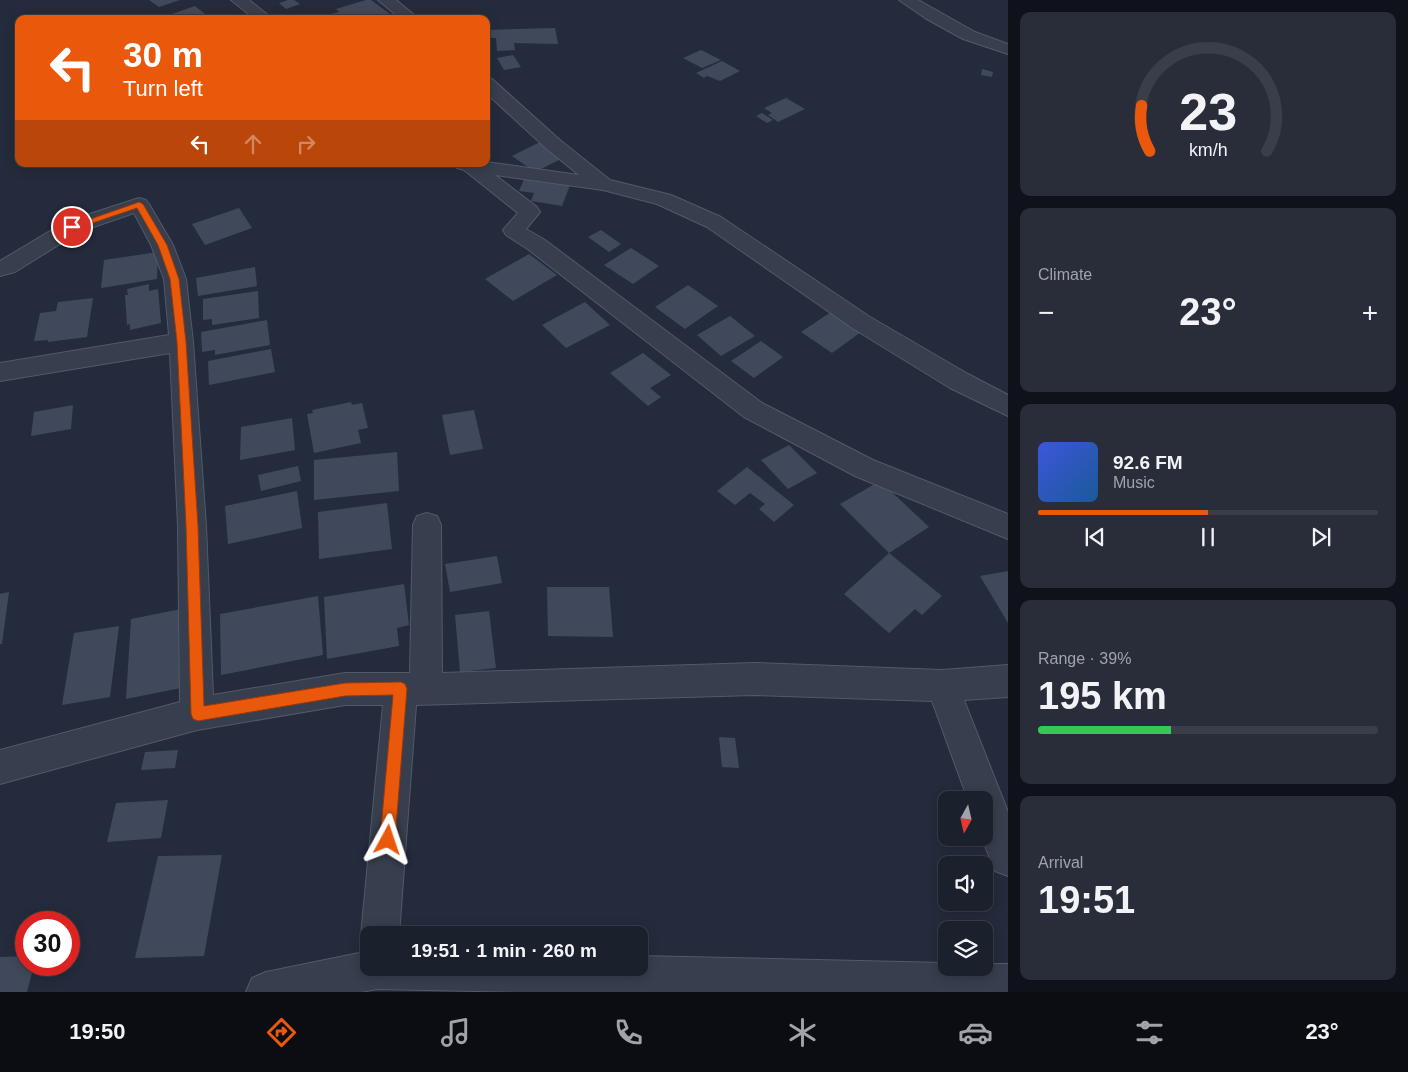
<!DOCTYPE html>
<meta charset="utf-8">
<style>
:root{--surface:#1b202d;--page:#282d39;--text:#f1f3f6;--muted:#a0a3aa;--line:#393e49;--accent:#ea580c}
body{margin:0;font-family:Arial,sans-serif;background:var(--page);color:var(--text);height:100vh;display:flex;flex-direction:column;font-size:19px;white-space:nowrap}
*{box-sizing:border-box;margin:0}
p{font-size:16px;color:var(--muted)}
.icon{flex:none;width:28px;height:28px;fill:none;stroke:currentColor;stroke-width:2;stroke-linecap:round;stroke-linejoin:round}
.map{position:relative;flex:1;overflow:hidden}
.details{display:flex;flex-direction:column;gap:12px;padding:12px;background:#0f1219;width:400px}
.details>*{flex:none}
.banner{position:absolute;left:15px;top:15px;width:475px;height:152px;border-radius:10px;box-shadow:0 2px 12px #0003,0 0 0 1px var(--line);background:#ea580c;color:#fff;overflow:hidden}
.needle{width:32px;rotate:188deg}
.buttons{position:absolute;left:938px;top:791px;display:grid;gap:10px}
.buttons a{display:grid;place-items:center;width:55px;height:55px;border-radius:10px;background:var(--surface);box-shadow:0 2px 12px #0003,0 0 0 1px var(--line);font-size:25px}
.speed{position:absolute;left:15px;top:911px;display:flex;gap:10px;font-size:25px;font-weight:700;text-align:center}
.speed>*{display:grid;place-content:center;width:65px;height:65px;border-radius:50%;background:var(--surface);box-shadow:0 2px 12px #0003,0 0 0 1px var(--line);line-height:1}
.speed .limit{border:8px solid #d22;background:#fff;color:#111}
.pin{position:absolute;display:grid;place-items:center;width:42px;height:42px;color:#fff;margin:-21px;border:2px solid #fff;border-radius:50%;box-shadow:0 1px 5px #0007}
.me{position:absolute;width:55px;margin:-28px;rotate:5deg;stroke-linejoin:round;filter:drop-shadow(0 0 4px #0008)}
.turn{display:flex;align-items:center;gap:18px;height:105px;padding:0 25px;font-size:22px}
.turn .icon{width:65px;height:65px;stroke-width:2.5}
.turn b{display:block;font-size:35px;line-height:42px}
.lanes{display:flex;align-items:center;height:48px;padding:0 25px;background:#0003;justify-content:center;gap:25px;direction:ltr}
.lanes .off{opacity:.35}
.big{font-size:38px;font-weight:700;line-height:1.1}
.details .widget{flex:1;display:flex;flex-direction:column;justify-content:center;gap:8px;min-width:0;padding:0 18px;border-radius:10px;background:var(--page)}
.details .dial{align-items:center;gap:0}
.dial svg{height:130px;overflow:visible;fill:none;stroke:var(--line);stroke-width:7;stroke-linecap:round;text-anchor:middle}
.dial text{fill:var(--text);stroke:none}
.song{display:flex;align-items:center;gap:15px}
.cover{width:60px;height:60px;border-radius:8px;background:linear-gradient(135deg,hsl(230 70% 55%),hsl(210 70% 35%))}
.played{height:5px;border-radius:2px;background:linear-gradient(90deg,var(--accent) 50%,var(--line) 50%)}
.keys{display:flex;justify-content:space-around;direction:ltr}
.heat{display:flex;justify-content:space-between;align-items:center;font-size:28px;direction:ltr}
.charge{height:8px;border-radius:4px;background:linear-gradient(90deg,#34c759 39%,var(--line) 0)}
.trip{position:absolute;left:360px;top:926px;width:288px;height:50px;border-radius:10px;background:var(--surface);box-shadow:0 2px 12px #0003,0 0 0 1px var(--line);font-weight:700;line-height:50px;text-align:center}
.tab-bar{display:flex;height:80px;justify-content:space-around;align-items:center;background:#0b0d12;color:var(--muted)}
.tab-bar .icon{width:35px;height:35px}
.tab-bar .current{color:var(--accent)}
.tab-bar b{font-size:22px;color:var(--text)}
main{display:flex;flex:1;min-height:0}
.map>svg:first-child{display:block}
.building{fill:#40495b}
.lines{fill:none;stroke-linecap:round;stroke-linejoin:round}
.minor-casing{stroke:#535967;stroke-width:2}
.minor{fill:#373e4d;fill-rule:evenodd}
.route{fill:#ea580c;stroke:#983908}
</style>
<main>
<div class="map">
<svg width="1008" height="992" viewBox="0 0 1008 992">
<rect width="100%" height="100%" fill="#242b3c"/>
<g class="building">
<path d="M149,0H180L159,7Z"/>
<path d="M288,0H294L300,4L286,9L279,3Z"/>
<path d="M366,0H371L397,19H327L324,16L339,12L336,9Z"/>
<path d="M195,6L210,18L178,19L172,14Z"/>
<path d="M555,28L558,44L514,43L515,50L497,51L496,38H486V30Z"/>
<path d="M701,50L721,60L702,68L683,58Z"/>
<path d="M513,55L521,67L504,70L497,58Z"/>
<path d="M722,61L740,71L720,81L707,76L704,78L696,73Z"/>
<path d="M982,69L993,72L992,77L981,75Z"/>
<path d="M786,98L805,109L778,122L768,115L772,113L764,108Z"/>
<path d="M762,113L773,120L767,123L756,116Z"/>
<path d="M540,142L563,158L535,172L512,156Z"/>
<path d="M525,177L570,185L562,206L531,201L534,193L519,191Z"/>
<path d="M239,208L252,228L205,245L192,224Z"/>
<path d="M601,230L621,244L609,252L588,237Z"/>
<path d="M631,248L659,266L633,284L604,265Z"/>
<path d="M158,252L157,279L101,288L104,260Z"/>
<path d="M529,254L557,275L513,301L485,279Z"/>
<path d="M255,267L257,286L198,296L196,278Z"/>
<path d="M149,284V291L158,289L161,323L130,330V324L127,325L125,295H128L127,289Z"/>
<path d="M688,285L718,306L685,329L655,307Z"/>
<path d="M258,291L259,318L212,325V319L203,320V299Z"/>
<path d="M93,298L87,337L48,342V340L34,341L40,313L56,311L58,302Z"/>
<path d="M585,302L610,325L566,348L542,325Z"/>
<path d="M831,312L861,332L832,353L801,332Z"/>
<path d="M730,316L755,336L721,356L697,335Z"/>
<path d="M267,320L270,345L215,355V350L202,352L201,332Z"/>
<path d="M761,341L783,357L754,378L731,361Z"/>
<path d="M271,349L275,372L209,385L208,361Z"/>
<path d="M643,353L671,375L650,388L661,397L648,406L610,373Z"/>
<path d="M351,402L352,405L362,403L368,428L358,430L361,443L314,453L307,414L313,413L312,410Z"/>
<path d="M73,405L71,429L31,436L34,412Z"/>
<path d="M474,410L483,449L450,455L442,415Z"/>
<path d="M292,418L295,450L240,460L241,427Z"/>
<path d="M789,445L817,473L788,489L761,460Z"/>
<path d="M397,452L399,491L314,500V460Z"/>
<path d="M298,466L301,481L261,491L258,475Z"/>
<path d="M747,467L794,505L774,522L759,509L765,504L750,493L735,505L717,491Z"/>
<path d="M880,481L929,527L889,553L840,504Z"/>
<path d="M297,491L302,528L228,544L225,506Z"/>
<path d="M387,503L392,549L319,559L318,512Z"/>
<path d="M889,553L942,596L922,615L915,609L889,633L844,594Z"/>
<path d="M497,556L502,583L450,592L445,564Z"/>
<path d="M1008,571V623L980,576Z"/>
<path d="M404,584L409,625L397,628L399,646L327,659L324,597Z"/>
<path d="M547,587H609L613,637L548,636Z"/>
<path d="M9,592L2,644H0V594Z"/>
<path d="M318,596L323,655L221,675L220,614Z"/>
<path d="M186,608V687L126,699L131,619Z"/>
<path d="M489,611L496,668L460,672L455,615Z"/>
<path d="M119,626L110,697L62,705L74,633Z"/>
<path d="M719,737L735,738L739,768L722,767Z"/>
<path d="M178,750L175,768L141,770L145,752Z"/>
<path d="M168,800L161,838L107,842L116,803Z"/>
<path d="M222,855L204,956L135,958L158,856Z"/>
<path d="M26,956V965H34L27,992H0V957Z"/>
</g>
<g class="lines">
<defs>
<g id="minor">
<path d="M231,0H249L273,19H255Z"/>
<path d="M378,0H396L419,19H401Z"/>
<path d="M899,0H918L975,32L1008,44V54L963,39L925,18Z"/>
<path d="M486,78L492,79L561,141L610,180L671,195L721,217L870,317L968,374L1008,395V416L950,388L854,329L707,227L657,204L603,190L495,175L537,207L540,212L526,229L545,240L762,403L873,460L1008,514V539L855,476L744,417L529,250L506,235L503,230L518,213L464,170L457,168L454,164H486V162L579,175L547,149L486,93Z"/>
<path d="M139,198L146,200L149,204L173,245L186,279L193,342L206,526L213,695L345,673H410L413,525L417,516L427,513L437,516L441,525L442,673L754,663L942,670L1008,665V697L964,700L1008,812V876L995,871L982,838H984V800H968L932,701L754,695L416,705L399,935H369V949H366L361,935L383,705H345L197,730L0,784V750L180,702L178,526L170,353L0,381V363L169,335L164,279L151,245L134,213L79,232L15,272L0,276V261L65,222Z"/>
<path d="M369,951V968H639V956L946,963V968H984V964H1008V992H521L377,989L361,992H246L252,978L266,972Z"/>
</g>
</defs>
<use href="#minor" class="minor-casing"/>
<use href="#minor" class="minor"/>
</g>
<path class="route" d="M139,202L143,204L167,245L179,279L186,342L198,526L204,706L345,683L401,682L405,684L407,689L395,840L393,846L388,848L382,846L380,840L393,695L345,696L198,721L193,719L191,714L186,526L177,342L170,279L158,245L137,208L75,229H69L68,227Z"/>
</svg>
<div class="buttons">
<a><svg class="needle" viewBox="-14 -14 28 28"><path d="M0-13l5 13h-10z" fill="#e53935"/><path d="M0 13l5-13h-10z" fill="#a0a3aa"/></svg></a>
<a><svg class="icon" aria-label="sound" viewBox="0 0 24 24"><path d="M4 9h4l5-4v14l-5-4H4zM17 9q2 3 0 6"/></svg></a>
<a><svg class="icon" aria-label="layers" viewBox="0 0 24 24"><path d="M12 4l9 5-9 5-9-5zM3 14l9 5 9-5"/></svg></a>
</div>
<div class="speed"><div class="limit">30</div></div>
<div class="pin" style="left:72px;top:227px;background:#d93025"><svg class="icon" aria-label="arrive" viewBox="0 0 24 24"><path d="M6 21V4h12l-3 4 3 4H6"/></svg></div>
<svg class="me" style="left:388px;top:840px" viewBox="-20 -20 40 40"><path d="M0-17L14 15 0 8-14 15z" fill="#ea580c" stroke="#fff" stroke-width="4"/></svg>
<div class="trip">19:51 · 1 min · 260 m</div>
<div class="banner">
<div class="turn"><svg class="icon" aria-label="left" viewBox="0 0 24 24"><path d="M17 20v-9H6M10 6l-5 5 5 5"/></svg><div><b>30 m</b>Turn left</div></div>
<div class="lanes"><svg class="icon" aria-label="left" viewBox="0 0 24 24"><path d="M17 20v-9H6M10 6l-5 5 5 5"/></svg><svg class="icon off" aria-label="ahead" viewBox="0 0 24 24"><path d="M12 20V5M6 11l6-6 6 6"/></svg><svg class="icon off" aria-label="right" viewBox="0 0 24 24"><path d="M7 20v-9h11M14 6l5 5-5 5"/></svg></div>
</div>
</div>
<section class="details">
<div class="widget dial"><svg viewBox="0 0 100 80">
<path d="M14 69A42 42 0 1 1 86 69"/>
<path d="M14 69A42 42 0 0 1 9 41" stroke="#ea580c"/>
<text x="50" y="56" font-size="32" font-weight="700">23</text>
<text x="50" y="72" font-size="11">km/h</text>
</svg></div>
<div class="widget"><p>Climate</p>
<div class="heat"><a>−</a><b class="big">23°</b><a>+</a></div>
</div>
<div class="widget">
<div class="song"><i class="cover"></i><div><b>92.6 FM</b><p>Music</p></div></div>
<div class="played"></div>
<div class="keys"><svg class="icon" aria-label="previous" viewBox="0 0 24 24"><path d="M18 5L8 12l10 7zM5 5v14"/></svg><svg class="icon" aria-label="pause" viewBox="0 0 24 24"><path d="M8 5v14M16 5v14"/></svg><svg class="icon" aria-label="next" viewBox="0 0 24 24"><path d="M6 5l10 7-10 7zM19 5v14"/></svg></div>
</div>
<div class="widget"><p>Range · 39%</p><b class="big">195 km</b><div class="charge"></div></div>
<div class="widget"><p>Arrival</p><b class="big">19:51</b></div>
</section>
</main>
<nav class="tab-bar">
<b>19:50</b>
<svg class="icon current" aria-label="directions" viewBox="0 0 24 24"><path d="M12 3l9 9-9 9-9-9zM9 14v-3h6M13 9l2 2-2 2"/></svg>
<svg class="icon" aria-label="music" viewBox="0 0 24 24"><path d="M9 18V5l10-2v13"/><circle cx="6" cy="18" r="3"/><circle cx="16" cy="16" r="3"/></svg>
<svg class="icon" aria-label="phone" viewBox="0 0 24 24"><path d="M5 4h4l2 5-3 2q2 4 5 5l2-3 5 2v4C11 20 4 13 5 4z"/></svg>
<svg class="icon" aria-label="climate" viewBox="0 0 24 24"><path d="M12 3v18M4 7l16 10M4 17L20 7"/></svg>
<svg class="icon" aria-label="car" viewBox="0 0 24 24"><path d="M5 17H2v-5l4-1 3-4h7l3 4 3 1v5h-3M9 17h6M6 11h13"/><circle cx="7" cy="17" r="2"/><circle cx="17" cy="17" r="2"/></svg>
<svg class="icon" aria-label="filters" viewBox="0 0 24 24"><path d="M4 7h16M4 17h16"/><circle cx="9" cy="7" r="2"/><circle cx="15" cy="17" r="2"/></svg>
<b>23°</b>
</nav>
